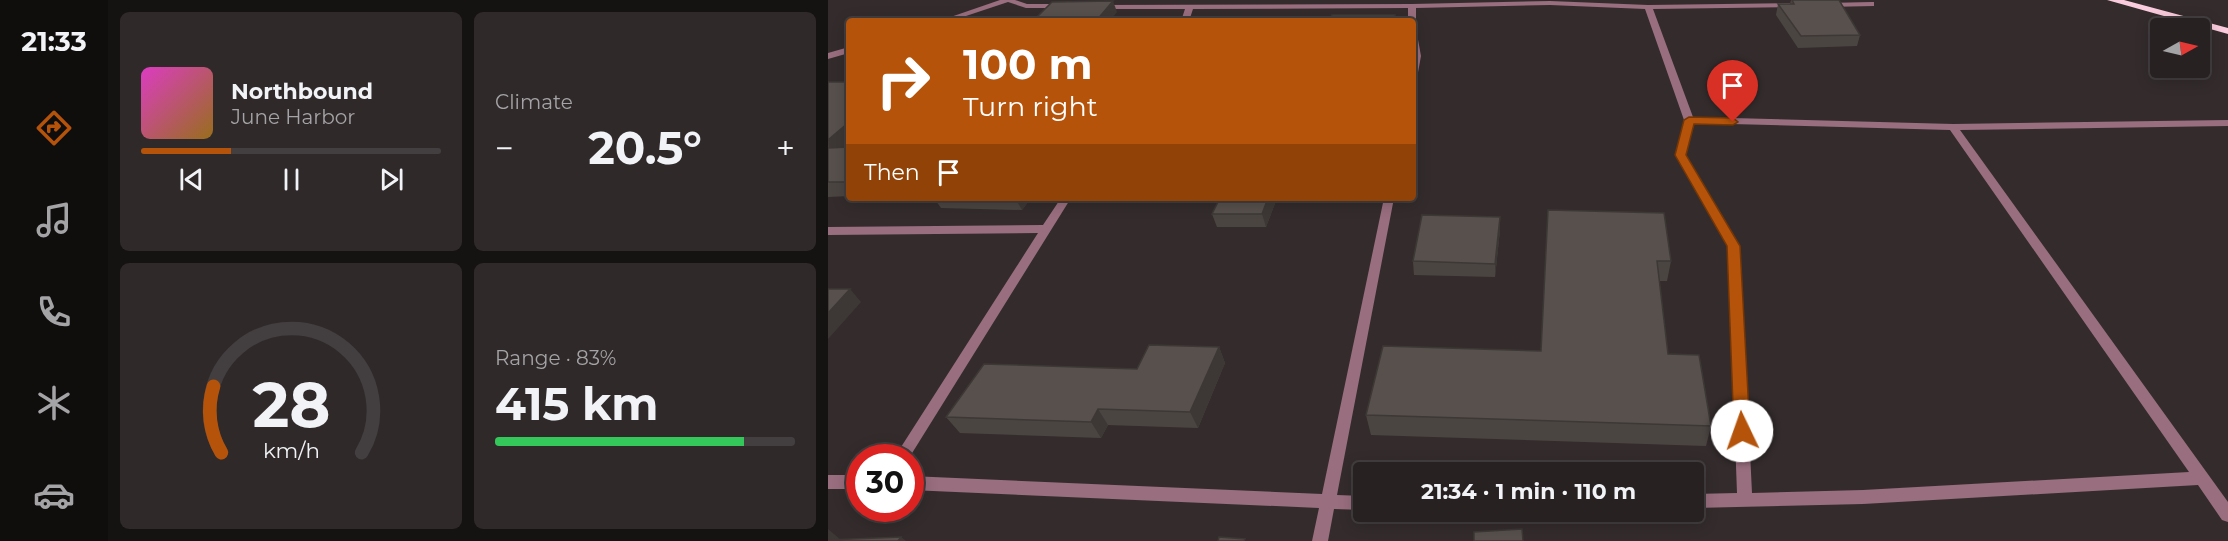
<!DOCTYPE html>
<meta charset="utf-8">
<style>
:root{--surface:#272121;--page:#2f292a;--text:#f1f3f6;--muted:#a4a3a5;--line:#433e3f;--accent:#b45309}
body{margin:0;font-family:Montserrat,sans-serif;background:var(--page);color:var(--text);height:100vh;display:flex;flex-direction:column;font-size:22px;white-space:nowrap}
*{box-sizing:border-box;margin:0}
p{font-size:20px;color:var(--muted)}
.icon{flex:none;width:33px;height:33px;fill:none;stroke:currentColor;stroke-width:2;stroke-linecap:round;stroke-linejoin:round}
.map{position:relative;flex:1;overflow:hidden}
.side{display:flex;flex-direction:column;gap:12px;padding:12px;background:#151212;width:720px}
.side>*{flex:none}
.guide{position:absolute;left:18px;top:18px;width:570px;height:183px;border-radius:6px;box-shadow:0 3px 15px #0003,0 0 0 2px var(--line);background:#b45309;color:#fff;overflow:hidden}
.needle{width:39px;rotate:82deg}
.buttons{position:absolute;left:1322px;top:18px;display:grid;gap:12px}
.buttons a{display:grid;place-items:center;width:60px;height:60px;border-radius:6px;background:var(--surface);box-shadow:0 3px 15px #0003,0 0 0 2px var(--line);font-size:30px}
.speed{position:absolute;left:18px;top:444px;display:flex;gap:12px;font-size:30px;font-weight:700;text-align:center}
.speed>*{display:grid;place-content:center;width:78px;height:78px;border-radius:50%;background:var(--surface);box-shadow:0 3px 15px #0003,0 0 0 2px var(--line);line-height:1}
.speed .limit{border:9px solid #d22;background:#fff;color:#111}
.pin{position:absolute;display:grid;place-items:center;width:51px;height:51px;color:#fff;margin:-62px -26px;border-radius:50% 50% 50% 0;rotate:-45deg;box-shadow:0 0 6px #0007}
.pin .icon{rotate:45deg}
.me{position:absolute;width:66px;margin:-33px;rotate:357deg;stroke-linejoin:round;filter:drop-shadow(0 0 4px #0008)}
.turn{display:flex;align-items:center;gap:21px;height:126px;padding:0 18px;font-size:27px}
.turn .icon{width:78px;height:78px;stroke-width:2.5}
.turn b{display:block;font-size:42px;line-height:51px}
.then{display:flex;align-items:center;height:57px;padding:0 18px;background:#0003;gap:12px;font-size:22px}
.big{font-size:45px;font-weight:700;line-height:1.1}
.side .widget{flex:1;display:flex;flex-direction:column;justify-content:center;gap:9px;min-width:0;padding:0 21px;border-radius:9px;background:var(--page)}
.side .dial{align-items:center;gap:0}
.dial svg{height:156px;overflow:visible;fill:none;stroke:var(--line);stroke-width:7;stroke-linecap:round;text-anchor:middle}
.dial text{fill:var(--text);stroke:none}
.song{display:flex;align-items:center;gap:18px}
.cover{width:72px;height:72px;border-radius:9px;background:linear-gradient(135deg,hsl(310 70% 55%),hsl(40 70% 35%))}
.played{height:6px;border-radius:3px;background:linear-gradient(90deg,var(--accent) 30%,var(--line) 30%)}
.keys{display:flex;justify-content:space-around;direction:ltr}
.heat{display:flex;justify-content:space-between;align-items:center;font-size:33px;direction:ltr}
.charge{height:9px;border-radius:4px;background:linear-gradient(90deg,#34c759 83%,var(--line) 0)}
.side .tiles{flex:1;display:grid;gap:12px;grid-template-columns:repeat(2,1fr)}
.trip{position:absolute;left:525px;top:462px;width:351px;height:60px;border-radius:6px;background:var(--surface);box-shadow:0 3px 15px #0003,0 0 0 2px var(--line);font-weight:700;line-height:60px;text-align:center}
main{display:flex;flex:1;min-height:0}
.dock{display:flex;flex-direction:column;width:108px;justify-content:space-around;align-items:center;background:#100d0d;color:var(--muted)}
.dock .icon{width:42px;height:42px}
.dock .selected{color:var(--accent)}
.dock b{font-size:27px;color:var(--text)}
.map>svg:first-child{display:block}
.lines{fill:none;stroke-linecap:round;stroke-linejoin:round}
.minor{fill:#996e7f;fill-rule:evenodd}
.trunk{fill:#f9cbdc;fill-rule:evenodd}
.wall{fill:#4b4542}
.shaded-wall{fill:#3d3836}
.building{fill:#57504d;stroke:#3d3836;stroke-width:1.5}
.route{fill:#b45309;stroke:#753606;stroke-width:1.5}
</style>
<main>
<nav class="dock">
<b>21:33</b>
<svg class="icon selected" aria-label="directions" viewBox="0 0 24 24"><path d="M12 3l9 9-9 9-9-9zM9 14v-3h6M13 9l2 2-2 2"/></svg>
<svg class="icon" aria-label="music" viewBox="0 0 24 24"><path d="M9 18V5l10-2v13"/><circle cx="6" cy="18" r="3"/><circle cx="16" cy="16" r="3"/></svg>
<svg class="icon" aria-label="phone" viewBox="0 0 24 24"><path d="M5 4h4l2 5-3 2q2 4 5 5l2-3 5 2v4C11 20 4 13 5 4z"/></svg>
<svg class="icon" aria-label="climate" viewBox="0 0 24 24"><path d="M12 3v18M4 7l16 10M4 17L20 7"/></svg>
<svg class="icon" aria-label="car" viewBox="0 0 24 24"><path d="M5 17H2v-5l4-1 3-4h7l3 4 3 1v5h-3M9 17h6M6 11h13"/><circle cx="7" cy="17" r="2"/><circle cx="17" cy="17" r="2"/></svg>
</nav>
<section class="side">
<div class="tiles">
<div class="widget">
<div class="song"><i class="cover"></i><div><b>Northbound</b><p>June Harbor</p></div></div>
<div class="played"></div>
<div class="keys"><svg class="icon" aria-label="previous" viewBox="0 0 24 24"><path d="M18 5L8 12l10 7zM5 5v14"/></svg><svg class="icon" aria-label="pause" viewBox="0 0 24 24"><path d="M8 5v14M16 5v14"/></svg><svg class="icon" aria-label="next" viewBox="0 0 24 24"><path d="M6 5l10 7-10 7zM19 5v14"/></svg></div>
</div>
<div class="widget"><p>Climate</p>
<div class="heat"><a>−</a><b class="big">20.5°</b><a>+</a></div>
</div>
<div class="widget dial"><svg viewBox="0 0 100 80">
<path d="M14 69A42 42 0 1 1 86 69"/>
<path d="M14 69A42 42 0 0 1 10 35" stroke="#b45309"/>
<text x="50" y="56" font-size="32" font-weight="700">28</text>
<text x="50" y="72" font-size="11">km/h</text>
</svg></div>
<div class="widget"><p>Range · 83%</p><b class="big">415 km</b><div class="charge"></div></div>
</div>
</section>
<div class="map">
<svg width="1400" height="541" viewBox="0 0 1400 541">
<rect width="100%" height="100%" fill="#342c2c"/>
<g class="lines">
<g class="minor">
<path d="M172,0H187L199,4H235L239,6L235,8H198L180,2L123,21H111Z"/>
<path d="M722,1L820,5L969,3L970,5L966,7L825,9L865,117L1125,124L1400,120V126L1132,130L1400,502V522L1394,520L1370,485L1035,504L866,508V494L909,493L900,246L848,155L856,120L817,9L722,5L588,8V21L585,23V21H580V8L365,9L361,21H353L357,9H270L266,7L270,5L584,4ZM865,123L1122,130L1361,472L1035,490L924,493L912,246L858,155Z"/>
<path d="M1043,2H1046V6L999,7L995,5L999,3Z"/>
<path d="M585,32L589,34L593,56L589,78L585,81Z"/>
<path d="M21,47V53L0,59V53Z"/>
<path d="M233,198H243L81,458H66L210,233L0,235V227L215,225Z"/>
<path d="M556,198H566L509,495L536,496V510L506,509L500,541H484L491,508L82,490V476L494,494Z"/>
<rect x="0" y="475" width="32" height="14"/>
</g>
<path class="trunk" d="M1279,0H1296L1400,28V34Z"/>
</g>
<g class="wall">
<path d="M963,0H1011L1032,35L1029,46L970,48L948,15L950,4H962Z"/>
<path d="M0,82H21V144L17,147H21V196L0,197Z"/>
<path d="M106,198H203L194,210L113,208Z"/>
<path d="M449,198L438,227H389L384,214Z"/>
<path d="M720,210L843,261L839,281H831L840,354L883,426L878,446L543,435L538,415L713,351Z"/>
<path d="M672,217V230L667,277L586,275L585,261Z"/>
<path d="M391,347L397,363L370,428L280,425L273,438L132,433L118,417L309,369Z"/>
</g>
<g class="shaded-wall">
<path d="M285,1L289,12L282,21H268Z"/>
<path d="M21,122V144L1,162L0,140Z"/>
<path d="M187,198H203L194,210Z"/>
<path d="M440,198H449L438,227L434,214Z"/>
<path d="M672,217V230L667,277V264Z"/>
<path d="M22,289L33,302L0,339V313Z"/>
<path d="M391,347L397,363L370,428L362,412Z"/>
<path d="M270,409L280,425L273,438L263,422Z"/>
<path d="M0,529L14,541H0Z"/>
<path d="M73,537L78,541H70Z"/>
</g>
<g class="building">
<path d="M964,0H1011L1032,35L973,36L950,4H966Z"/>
<path d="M285,1L268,21H205L224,2Z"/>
<path d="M504,15H567L566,21H502Z"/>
<path d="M0,82H21V122L0,140Z"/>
<path d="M21,147V182H0V148Z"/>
<path d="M392,198H440L434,214H384Z"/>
<path d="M720,210L836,213L843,261H829L840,354L871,355L883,426L538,415L555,346L713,351Z"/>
<path d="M594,215L672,217L667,264L585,261Z"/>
<path d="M0,289H22L0,313Z"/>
<path d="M321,345L391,347L362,412L270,409L263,422L118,417L156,364L309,369Z"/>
<path d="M694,529L695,541H646V532Z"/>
<path d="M73,537L70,541H0V540Z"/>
<path d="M391,537L417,539L416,541H390Z"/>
</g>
<path class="route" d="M861,117L905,118L910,122L905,125L866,124L858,155L912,246L922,431L920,436L914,438L908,436L906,431L899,246L847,155L856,120Z"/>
</svg>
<div class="buttons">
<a><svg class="needle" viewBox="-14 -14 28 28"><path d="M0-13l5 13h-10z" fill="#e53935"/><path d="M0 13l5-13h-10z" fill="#a4a3a5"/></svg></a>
</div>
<div class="speed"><div class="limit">30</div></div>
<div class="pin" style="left:905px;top:122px;background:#d93025"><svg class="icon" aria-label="arrive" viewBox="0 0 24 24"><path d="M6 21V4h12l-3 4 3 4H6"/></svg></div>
<svg class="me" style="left:914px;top:431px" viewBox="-20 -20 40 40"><circle r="19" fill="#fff"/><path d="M0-13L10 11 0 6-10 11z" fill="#b45309"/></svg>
<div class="trip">21:34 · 1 min · 110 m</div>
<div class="guide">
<div class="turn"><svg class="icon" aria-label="right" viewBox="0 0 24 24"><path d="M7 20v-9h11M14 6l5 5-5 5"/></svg><div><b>100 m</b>Turn right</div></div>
<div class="then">Then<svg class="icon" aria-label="arrive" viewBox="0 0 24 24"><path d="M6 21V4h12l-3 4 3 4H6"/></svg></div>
</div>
</div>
</main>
